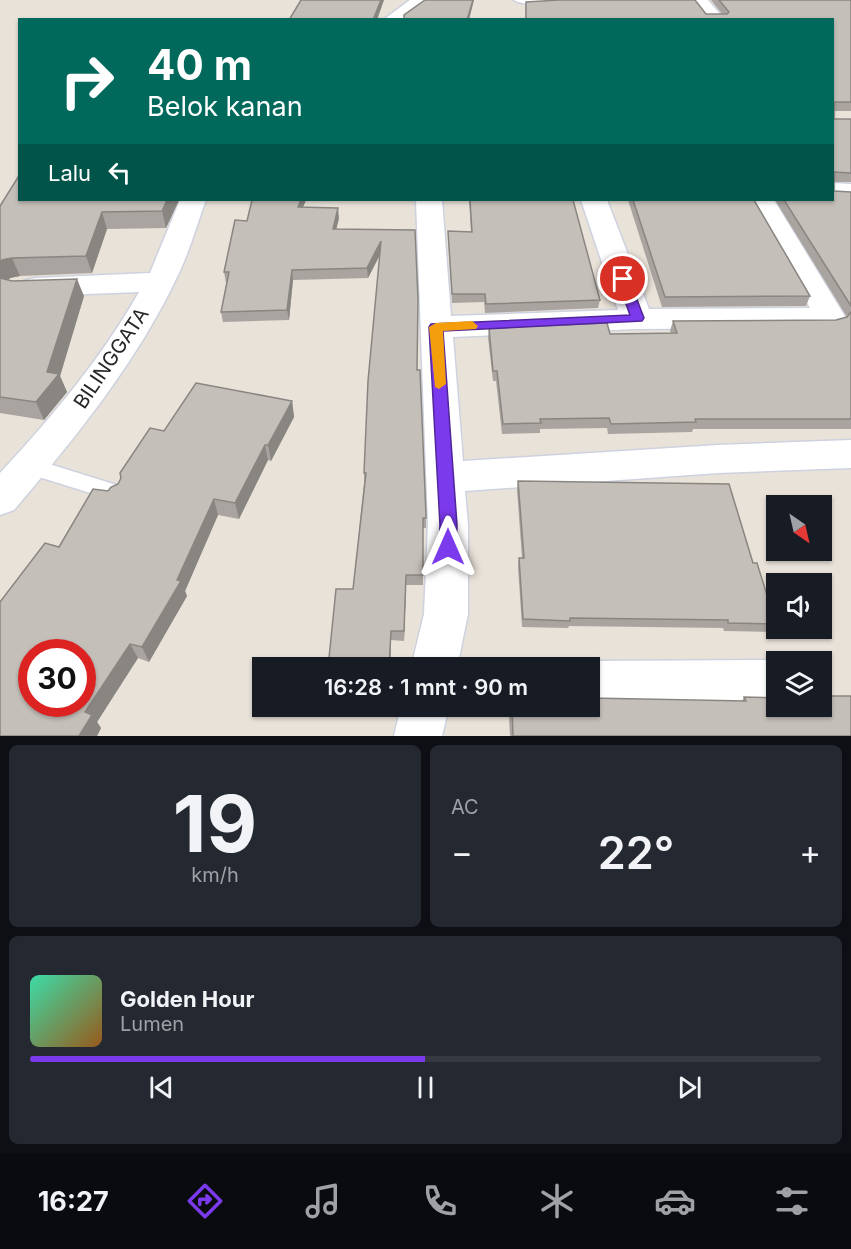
<!DOCTYPE html>
<html lang="id">
<meta charset="utf-8">
<style>
:root{--surface:#171b24;--page:#242831;--text:#f1f3f6;--muted:#9ea1a6;--line:#363941;--accent:#7c3aed}
body{margin:0;font-family:Inter,sans-serif;background:var(--page);color:var(--text);height:100vh;display:flex;flex-direction:column;font-size:22px;white-space:nowrap}
*{box-sizing:border-box;margin:0}
p{font-size:20px;color:var(--muted)}
.icon{flex:none;width:33px;height:33px;fill:none;stroke:currentColor;stroke-width:2;stroke-linecap:round;stroke-linejoin:round}
.map{position:relative;height:736px;overflow:hidden}
.side{display:flex;flex-direction:column;gap:9px;padding:9px;background:#0d0f14;flex:1}
.side>*{flex:none}
.hud{position:absolute;left:18px;top:18px;width:816px;height:183px;border-radius:0px;box-shadow:0 2px 4px #0004;background:#00695c;color:#fff;overflow:hidden}
.needle{width:39px;rotate:146deg}
.controls{position:absolute;left:766px;top:495px;display:grid;gap:12px}
.controls a{display:grid;place-items:center;width:66px;height:66px;border-radius:0px;background:var(--surface);box-shadow:0 2px 4px #0004;font-size:30px}
.speed{position:absolute;left:18px;top:639px;display:flex;gap:12px;font-size:30px;font-weight:700;text-align:center}
.speed>*{display:grid;place-content:center;width:78px;height:78px;border-radius:50%;background:var(--surface);box-shadow:0 2px 4px #0004;line-height:1}
.speed .limit{border:9px solid #d22;background:#fff;color:#111}
.pin{position:absolute;display:grid;place-items:center;width:51px;height:51px;color:#fff;margin:-26px;border:3px solid #fff;border-radius:50%;box-shadow:0 2px 6px #0007}
.me{position:absolute;width:66px;margin:-33px;rotate:0deg;stroke-linejoin:round;filter:drop-shadow(0 0 4px #0008)}
.turn{display:flex;align-items:center;gap:21px;height:126px;padding:0 30px;font-size:27px}
.turn .icon{width:78px;height:78px;stroke-width:2.5}
.turn b{display:block;font-size:42px;line-height:51px}
.then{display:flex;align-items:center;height:57px;padding:0 30px;background:#0003;gap:12px;font-size:22px}
.big{font-size:45px;font-weight:600;line-height:1.1}
.side .card{flex:1;display:flex;flex-direction:column;justify-content:center;gap:9px;min-width:0;padding:0 21px;border-radius:9px;background:var(--page)}
.side .dial{align-items:center;gap:0}
.dial b{font-size:78px;line-height:1}
.song{display:flex;align-items:center;gap:18px}
.cover{width:72px;height:72px;border-radius:9px;background:linear-gradient(135deg,hsl(160 70% 55%),hsl(30 70% 35%))}
.played{height:6px;border-radius:3px;background:linear-gradient(90deg,var(--accent) 50%,var(--line) 50%)}
.keys{display:flex;justify-content:space-around;direction:ltr}
.heat{display:flex;justify-content:space-between;align-items:center;font-size:33px;direction:ltr}
.side .tiles{flex:1;display:grid;gap:9px;grid-template-columns:1fr 1fr}
.card:last-child{grid-column:span 2}
.trip{position:absolute;left:252px;top:657px;width:348px;height:60px;border-radius:0px;background:var(--surface);box-shadow:0 2px 4px #0004;font-weight:600;line-height:60px;text-align:center}
.menu{display:flex;height:96px;justify-content:space-around;align-items:center;background:#090b0e;color:var(--muted)}
.menu .icon{width:42px;height:42px}
.menu .active{color:var(--accent)}
.menu b{font-size:27px;color:var(--text)}
.map>svg:first-child{display:block}
.lines{fill:none;stroke-linecap:round;stroke-linejoin:round}
.lane-casing{stroke:#ced2df;stroke-width:3}
.street-casing{stroke:#ced2df;stroke-width:3}
.lane{fill:#fff;fill-rule:evenodd}
.street{fill:#fff;fill-rule:evenodd}
.wall{fill:#a9a49f}
.shaded-wall{fill:#898682}
.building{fill:#c4bfb9;stroke:#898682;stroke-width:1.5;fill-rule:evenodd}
.route{fill:#7c3aed;stroke:#51269a;stroke-width:1.5}
.slow{fill:#f59e0b}
.labels{text-anchor:middle;stroke-width:5;stroke-linejoin:round;paint-order:stroke}
.street-label{font-size:20px;fill:#272727;stroke:#fff}
</style>
<div class="map">
<svg width="851" height="736" viewBox="0 0 851 736">
<rect width="100%" height="100%" fill="#e9e2d9"/>
<g class="lines">
<defs>
<g id="lane">
<path d="M514,0H549C541,5 522,5 514,0Z"/>
<path d="M30,458L123,487L126,493L123,499L116,501L23,472L20,466L23,460Z"/>
</g>
<g id="street">
<path d="M410,0H431L405,20H383Z"/>
<path d="M690,0H708L725,20H706Z"/>
<path d="M832,183L851,184V200L832,199Z"/>
<path d="M180,200H206C197,224 190,250 179,273C138,361 76,437 14,510L0,515V473C52,417 101,359 139,292L36,296L26,294L21,287L26,280L36,278L150,273Z"/>
<path d="M416,200H442L451,316L618,310L581,200H607L649,309L810,308L748,200H774L846,318L842,325L831,328L637,329L453,337L463,461L718,445L851,440V468L718,473L465,491L468,525V614L457,668H411L424,614L428,525Z"/>
<path d="M777,660L780,662H777V706L590,707V668H575L590,661Z"/>
<path d="M401,706H449L442,736H394Z"/>
</g>
</defs>
<use href="#lane" class="lane-casing"/>
<use href="#street" class="street-casing"/>
<use href="#lane" class="lane"/>
<use href="#street" class="street"/>
</g>
<g class="wall">
<path d="M711,0H851V111H834V119H851V182H834V191L851,192V429H693L692,432L608,434L607,428L540,429V433L502,434L496,381H493L488,338L489,328L610,334L671,333L670,331L673,321L836,320L847,317L775,200H832V20H525L526,2L634,1L706,14H722Z"/>
<path d="M20,200H179L166,228L107,229L92,273L20,276L10,278L8,280L84,296L60,376L67,392L44,420L0,413V206Z"/>
<path d="M252,200H306L303,207L339,218L336,229L415,230L417,370L426,515V528H423V585H406L404,641L391,640L390,668H313L329,658L353,589L364,483V473L380,254L368,278L293,280L289,320L223,322L221,312L227,282L226,283L224,272L247,221Z"/>
<path d="M469,200H573L600,300L598,308L485,313L484,302L452,303L448,231L471,232Z"/>
<path d="M628,200H754L810,296L806,306L662,307Z"/>
<path d="M292,401L294,417L271,461L268,460L239,519L218,515L185,591L187,596L149,662L138,658L97,722L101,728L97,736H0L59,547L108,491L118,484L164,431Z"/>
<path d="M518,481L753,563L776,624L771,632L724,631L723,628L569,626L568,628L522,627L518,567L519,558H522L517,490Z"/>
<path d="M744,697L851,736H510L509,718L511,706H590L742,701Z"/>
<path d="M310,706H388V715H312Z"/>
</g>
<g class="shaded-wall">
<path d="M381,0H384L377,20H373Z"/>
<path d="M473,0H474L469,20H467Z"/>
<path d="M167,200H179L166,228L162,211Z"/>
<path d="M301,200H306L299,217L298,207Z"/>
<path d="M338,208L339,218L334,239L333,229Z"/>
<path d="M102,212L107,229L92,273L86,256Z"/>
<path d="M381,241L382,251L368,278L367,268Z"/>
<path d="M12,258L20,276L10,278L3,286L0,279V263L2,260Z"/>
<path d="M292,270L293,280L289,320L287,310Z"/>
<path d="M77,279L84,296L60,376L67,392L44,420L36,402L47,372Z"/>
<path d="M292,401L294,417L271,461L268,445Z"/>
<path d="M265,445L268,460L239,519L235,503Z"/>
<path d="M214,499L218,515L185,591L187,596L149,662L142,647Z"/>
<path d="M406,575V585L404,641V631Z"/>
<path d="M391,631V640L390,668H389Z"/>
<path d="M130,644L138,658L97,722L101,728L97,736H79L85,712Z"/>
</g>
<g class="building">
<path d="M301,0H381L373,20H289Z"/>
<path d="M425,0H473L467,20H404V15Z"/>
<path d="M559,0H695L706,14H727L729,12L719,0H851V102H834V119H851V173L834,172V191L851,192V306L784,200H832V20H526V2Z"/>
<path d="M20,174V200H167L162,211L102,212L86,256L12,258L2,260L0,263V206Z"/>
<path d="M252,200H301L298,207L338,208L333,229L415,230L418,299L417,370H420L426,515V518H423V575H406L404,631H391L389,668H313L314,658H329L336,589H353L366,473H364L368,381L381,241L367,268L292,270L287,310L221,312L229,272H224L235,220L247,221Z"/>
<path d="M470,200H573L600,300L486,304L485,294H452L448,231L472,232Z"/>
<path d="M633,200H754L810,296L665,297Z"/>
<path d="M0,278L12,281L77,279L47,372L59,374L36,402L0,397Z"/>
<path d="M851,312V419H695L696,422L611,424L609,418L540,419L541,423L503,424L497,371H493L489,328L607,323L610,334L677,333L673,321L836,320L847,317Z"/>
<path d="M196,383L292,401L268,445H265L235,503L214,499L177,580L181,581L142,647L130,644L85,712L92,715L79,736H0V602L45,543L59,547L93,489L108,491L111,487L118,484L121,478L120,473L150,428L164,431ZM32,652H82V704H32Z"/>
<path d="M518,481L729,484L753,563H757L776,624L728,623V620L570,618V621L523,619L519,558H524Z"/>
<path d="M822,696H851V736H513L512,706H590V698L746,701L744,697L777,698V706H822Z"/>
</g>
<path class="route" d="M623,275L629,279L644,318L642,321L443,331L457,525L456,547L454,552L448,554L442,552L439,547L440,525L429,327L431,324L630,315L617,279Z"/>
<path class="slow" d="M472,321L478,326L476,329L443,331L446,384L439,389L435,387L429,327L436,323Z"/>
<g class="labels">
<g class="street-label">
<text transform="translate(111 358) rotate(-56)" y="7">BILINGGATA</text>
</g>
</g>
</svg>
<div class="controls">
<a><svg class="needle" viewBox="-14 -14 28 28"><path d="M0-13l5 13h-10z" fill="#e53935"/><path d="M0 13l5-13h-10z" fill="#9ea1a6"/></svg></a>
<a><svg class="icon" aria-label="sound" viewBox="0 0 24 24"><path d="M4 9h4l5-4v14l-5-4H4zM17 9q2 3 0 6"/></svg></a>
<a><svg class="icon" aria-label="layers" viewBox="0 0 24 24"><path d="M12 4l9 5-9 5-9-5zM3 14l9 5 9-5"/></svg></a>
</div>
<div class="speed"><div class="limit">30</div></div>
<div class="pin" style="left:623px;top:279px;background:#d93025"><svg class="icon" aria-label="arrive" viewBox="0 0 24 24"><path d="M6 21V4h12l-3 4 3 4H6"/></svg></div>
<svg class="me" style="left:448px;top:547px" viewBox="-20 -20 40 40"><path d="M0-17L14 15 0 8-14 15z" fill="#7c3aed" stroke="#fff" stroke-width="4"/></svg>
<div class="trip">16:28 · 1 mnt · 90 m</div>
<div class="hud">
<div class="turn"><svg class="icon" aria-label="right" viewBox="0 0 24 24"><path d="M7 20v-9h11M14 6l5 5-5 5"/></svg><div><b>40 m</b>Belok kanan</div></div>
<div class="then">Lalu<svg class="icon" aria-label="left" viewBox="0 0 24 24"><path d="M17 20v-9H6M10 6l-5 5 5 5"/></svg></div>
</div>
</div>
<section class="side">
<div class="tiles">
<div class="card dial"><b>19</b><p>km/h</p></div>
<div class="card"><p>AC</p>
<div class="heat"><a>−</a><b class="big">22°</b><a>+</a></div>
</div>
<div class="card">
<div class="song"><i class="cover"></i><div><b>Golden Hour</b><p>Lumen</p></div></div>
<div class="played"></div>
<div class="keys"><svg class="icon" aria-label="previous" viewBox="0 0 24 24"><path d="M18 5L8 12l10 7zM5 5v14"/></svg><svg class="icon" aria-label="pause" viewBox="0 0 24 24"><path d="M8 5v14M16 5v14"/></svg><svg class="icon" aria-label="next" viewBox="0 0 24 24"><path d="M6 5l10 7-10 7zM19 5v14"/></svg></div>
</div>
</div>
</section>
<nav class="menu">
<b>16:27</b>
<svg class="icon active" aria-label="directions" viewBox="0 0 24 24"><path d="M12 3l9 9-9 9-9-9zM9 14v-3h6M13 9l2 2-2 2"/></svg>
<svg class="icon" aria-label="music" viewBox="0 0 24 24"><path d="M9 18V5l10-2v13"/><circle cx="6" cy="18" r="3"/><circle cx="16" cy="16" r="3"/></svg>
<svg class="icon" aria-label="phone" viewBox="0 0 24 24"><path d="M5 4h4l2 5-3 2q2 4 5 5l2-3 5 2v4C11 20 4 13 5 4z"/></svg>
<svg class="icon" aria-label="climate" viewBox="0 0 24 24"><path d="M12 3v18M4 7l16 10M4 17L20 7"/></svg>
<svg class="icon" aria-label="car" viewBox="0 0 24 24"><path d="M5 17H2v-5l4-1 3-4h7l3 4 3 1v5h-3M9 17h6M6 11h13"/><circle cx="7" cy="17" r="2"/><circle cx="17" cy="17" r="2"/></svg>
<svg class="icon" aria-label="filters" viewBox="0 0 24 24"><path d="M4 7h16M4 17h16"/><circle cx="9" cy="7" r="2"/><circle cx="15" cy="17" r="2"/></svg>
</nav>
